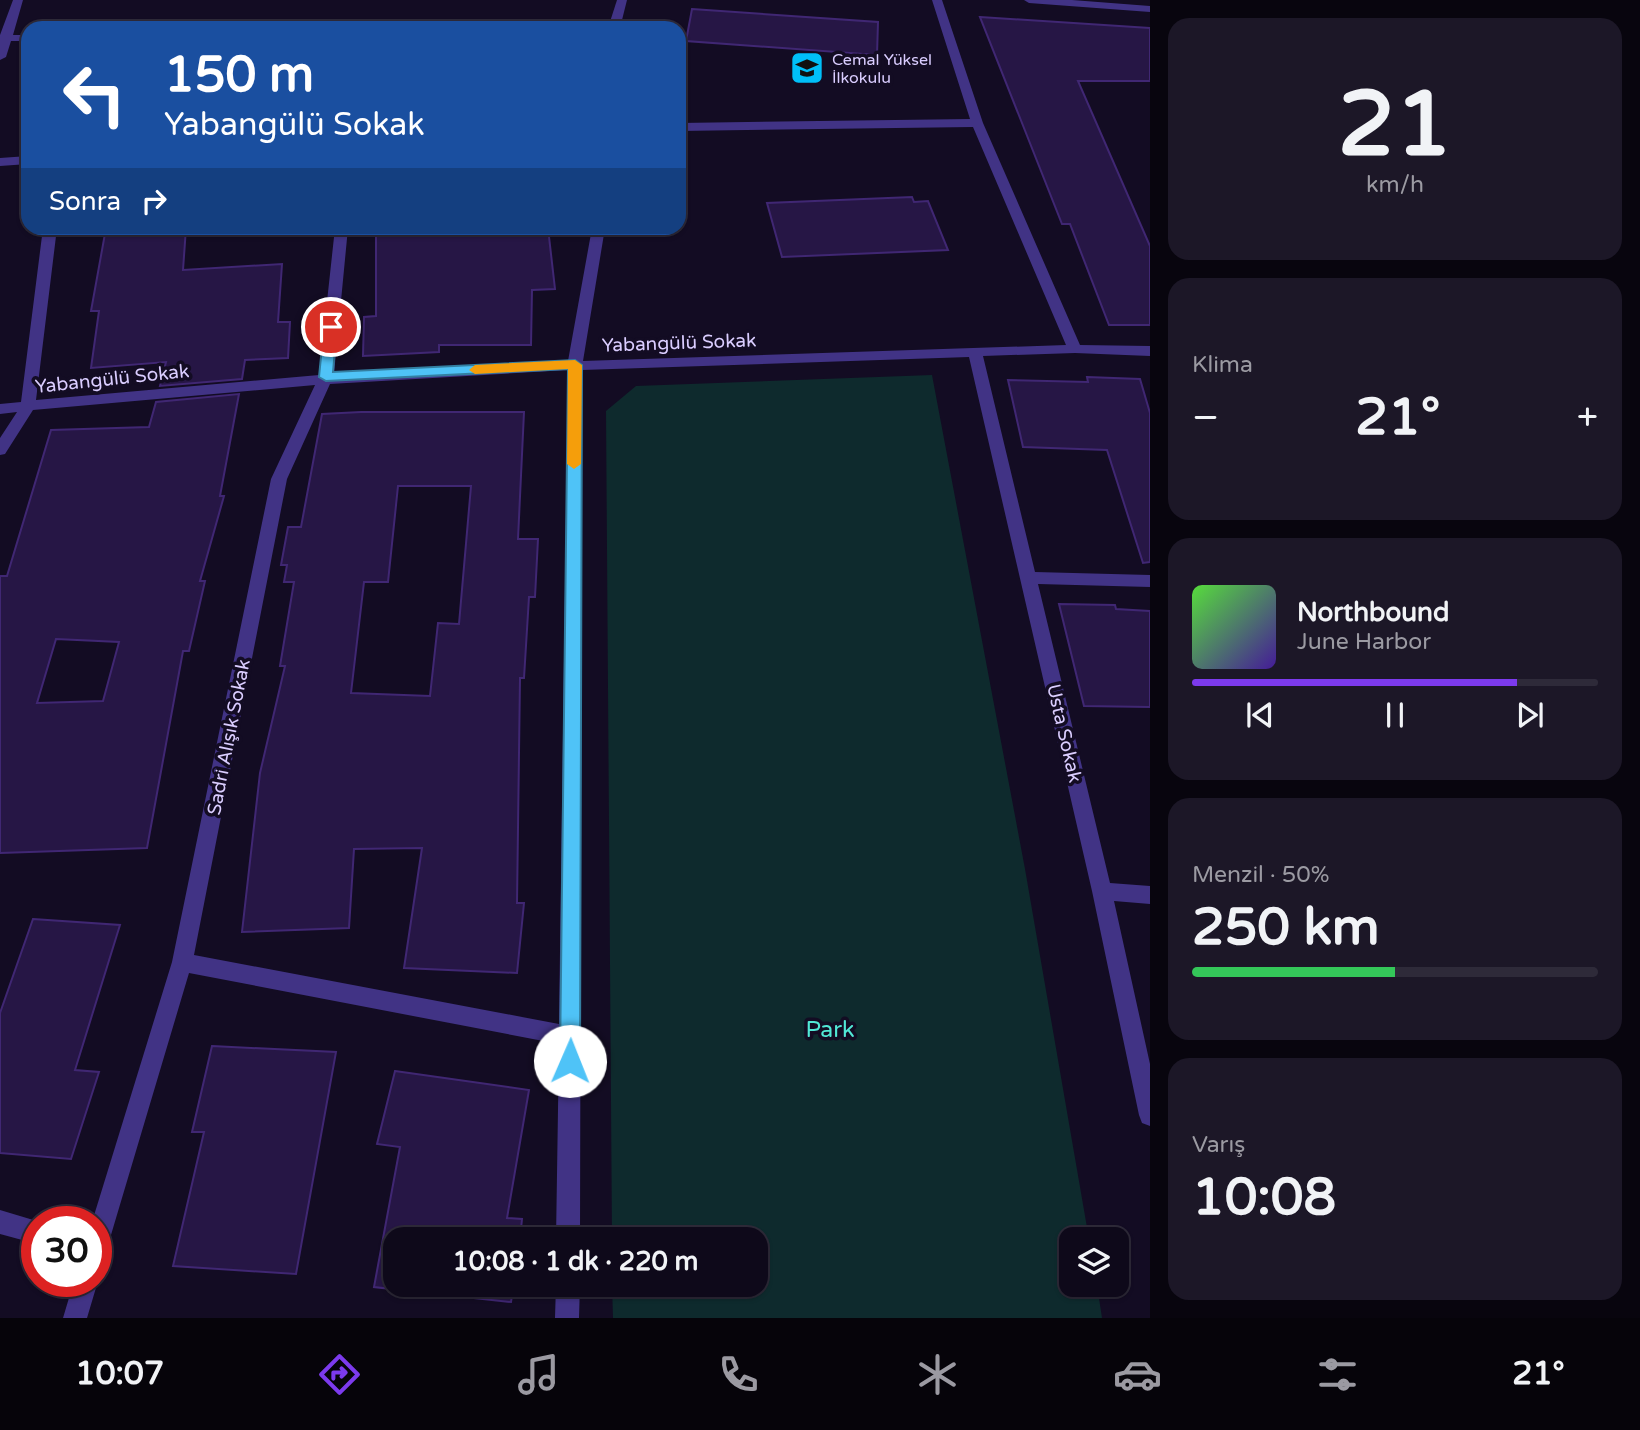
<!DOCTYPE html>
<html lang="tr">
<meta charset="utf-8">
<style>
:root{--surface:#0e091a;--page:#1c1727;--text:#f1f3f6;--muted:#9b9aa2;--line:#2e2a39;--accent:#7c3aed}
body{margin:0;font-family:"Varela Round",sans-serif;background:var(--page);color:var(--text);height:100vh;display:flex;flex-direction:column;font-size:26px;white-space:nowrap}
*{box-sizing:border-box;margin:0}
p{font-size:23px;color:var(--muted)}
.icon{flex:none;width:38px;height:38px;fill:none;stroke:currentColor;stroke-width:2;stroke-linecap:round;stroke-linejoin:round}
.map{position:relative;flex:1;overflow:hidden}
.drawer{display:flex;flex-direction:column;gap:18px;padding:18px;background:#08050e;width:490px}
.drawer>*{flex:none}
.hud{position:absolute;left:21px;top:21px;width:665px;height:214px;border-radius:21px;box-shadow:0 2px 5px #0004,0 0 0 2px var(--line);background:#1a4fa0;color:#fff;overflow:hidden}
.buttons{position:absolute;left:1059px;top:1227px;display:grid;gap:14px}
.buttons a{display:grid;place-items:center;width:70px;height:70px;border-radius:14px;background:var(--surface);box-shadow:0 2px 5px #0004,0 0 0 2px var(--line);font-size:35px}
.speed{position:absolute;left:21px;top:1206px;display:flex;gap:14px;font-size:35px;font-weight:700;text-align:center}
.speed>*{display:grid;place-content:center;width:91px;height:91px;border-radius:50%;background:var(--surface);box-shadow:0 2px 5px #0004,0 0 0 2px var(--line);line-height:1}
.speed .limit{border:10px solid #d22;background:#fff;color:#111}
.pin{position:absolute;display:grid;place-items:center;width:60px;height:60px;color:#fff;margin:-30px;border:4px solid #fff;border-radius:50%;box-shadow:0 2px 7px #0007}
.me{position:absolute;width:77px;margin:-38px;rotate:1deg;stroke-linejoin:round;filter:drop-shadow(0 0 5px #0008)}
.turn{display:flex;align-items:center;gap:24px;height:147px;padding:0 28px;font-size:32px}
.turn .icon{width:91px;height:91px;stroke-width:2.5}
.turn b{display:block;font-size:49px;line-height:60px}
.then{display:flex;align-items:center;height:66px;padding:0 28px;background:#0003;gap:14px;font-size:26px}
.big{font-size:52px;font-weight:700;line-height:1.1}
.drawer .tile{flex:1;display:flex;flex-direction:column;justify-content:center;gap:10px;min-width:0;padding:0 24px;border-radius:21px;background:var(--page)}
.drawer .dial{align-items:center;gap:0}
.dial b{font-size:91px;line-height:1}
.song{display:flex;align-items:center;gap:21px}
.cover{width:84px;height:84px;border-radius:10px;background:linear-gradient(135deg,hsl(110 70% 55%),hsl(260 70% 35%))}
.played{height:7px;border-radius:4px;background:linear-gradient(90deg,var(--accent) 80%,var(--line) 80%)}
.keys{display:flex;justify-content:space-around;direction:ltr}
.heat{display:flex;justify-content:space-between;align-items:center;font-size:38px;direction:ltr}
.charge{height:10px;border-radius:5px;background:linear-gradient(90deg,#34c759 50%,var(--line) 0)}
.trip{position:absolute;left:383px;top:1227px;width:385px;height:70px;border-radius:21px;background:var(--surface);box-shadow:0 2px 5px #0004,0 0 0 2px var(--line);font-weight:700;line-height:70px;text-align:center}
.tab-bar{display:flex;height:112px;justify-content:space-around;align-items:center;background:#06040a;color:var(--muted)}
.tab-bar .icon{width:49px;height:49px}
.tab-bar .current{color:var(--accent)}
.tab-bar b{font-size:32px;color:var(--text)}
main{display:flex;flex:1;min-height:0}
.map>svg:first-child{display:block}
.green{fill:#0e2a2d}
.building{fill:#261645;stroke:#402773;stroke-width:2;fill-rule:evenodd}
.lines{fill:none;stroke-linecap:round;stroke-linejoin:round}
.street{fill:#413385;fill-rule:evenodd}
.route{fill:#4fc3f7;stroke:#337fa1;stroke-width:2}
.slow{fill:#f59e0b}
.labels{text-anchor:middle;stroke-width:7;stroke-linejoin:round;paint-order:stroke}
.far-poi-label{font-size:16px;fill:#dacdff;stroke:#130c23;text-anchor:start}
.street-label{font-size:19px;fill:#dacdff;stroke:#130c23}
.near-park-label{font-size:23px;fill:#51e8d6;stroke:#130c23}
</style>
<main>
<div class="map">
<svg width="1150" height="1318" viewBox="0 0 1150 1318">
<rect width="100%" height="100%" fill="#130c23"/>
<path class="green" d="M932,375L1025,869L1089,1239H1071V1284L1097,1285L1102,1318H613L612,1285L756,1284V1239H612L606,411L636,386Z"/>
<g class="building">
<path d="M692,9L878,22L877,55L686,41Z"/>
<path d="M980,17L1150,28V81H1078L1150,246V325H1109L1070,224H1062Z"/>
<path d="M912,197L914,202L928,201L948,250L782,257L767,203Z"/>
<path d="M106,228H186L183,270L282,264L278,322H290L288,358L245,360L242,379L160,386L166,362L91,368L99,311H91Z"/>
<path d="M376,228H548L555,289L532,290L531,345H439V352L363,356L364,317L376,316Z"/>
<path d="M1087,377L1140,379L1150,413V562L1143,563L1107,450L1023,447L1008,380L1088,382Z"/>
<path d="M239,394L220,496H224L200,581H205L189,651H183L147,848L0,853V576H7L51,430L149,427L156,402ZM56,639L119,642L103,701L37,703Z"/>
<path d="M361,412H524L518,539H538L535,597H529L524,678H520L517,903H524L517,973L404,968L422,848L354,849L349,928L242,932L260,773L285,666H280L294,582H284L287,565H281L288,527H301L322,414ZM398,486H471L459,624L438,623L430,696L351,693L364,582H388Z"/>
<path d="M1059,604L1115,605L1116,609L1150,611V707L1084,706Z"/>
<path d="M33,919L120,925L75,1070L99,1072L71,1159L0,1153V1013Z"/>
<path d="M212,1046L336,1052L296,1274L173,1266L204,1132H192Z"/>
<path d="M395,1071L529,1090L507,1218L522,1219L520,1239H396V1284H514L511,1302L374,1287L400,1147L377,1144Z"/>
</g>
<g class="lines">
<g class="street">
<path d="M13,0H23L13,35H28V41H11L6,57L0,60V35Z"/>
<path d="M617,0H627L620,28H608Z"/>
<path d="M932,0H942L983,123L1080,345L1150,346V356L1075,353L983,356L1035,572L1150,575V587L1038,584L1110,883L1150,886V904L1114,901L1150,1064V1126L1142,1123L1139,1115L1092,891L969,357L582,370L580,1239H556L559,1044L189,973L108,1245L104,1253L96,1257V1222H92L172,962L271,479L315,385L33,410L5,454L0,455V438L17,412L0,414V404L21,402L43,228H57L36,400L319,375L335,228H348L334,374L568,361L592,228H605L583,361L1066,345L973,127L679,131V123L970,119ZM568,370L559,1024L194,955L287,479L330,384Z"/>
<path d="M1024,0H1072L1150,6V12L1029,3Z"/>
<path d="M28,156V164L0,166V158Z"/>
<path d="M0,1210L40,1222H37V1244L0,1234Z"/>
<path d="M96,1277L98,1281L87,1318H63L74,1281H96Z"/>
<path d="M556,1284H580L579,1318H555Z"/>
</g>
</g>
<path class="route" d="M331,323L337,327L333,372L575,360L582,365L580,1061L577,1068L570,1070L563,1068L560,1061L568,369L326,381L319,377L324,327Z"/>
<path class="slow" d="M575,360L582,365L581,464L574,469L567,464L568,369L475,374L469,370L475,365Z"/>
<defs>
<symbol id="school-square" viewBox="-11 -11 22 22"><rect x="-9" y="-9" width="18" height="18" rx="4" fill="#00bff8" stroke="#130c23"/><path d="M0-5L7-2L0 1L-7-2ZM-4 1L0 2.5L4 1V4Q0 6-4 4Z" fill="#111"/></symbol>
</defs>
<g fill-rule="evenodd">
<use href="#school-square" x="788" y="49" width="38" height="38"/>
</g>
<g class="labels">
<g class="far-poi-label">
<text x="832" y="65">Cemal Yüksel<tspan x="832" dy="18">İlkokulu</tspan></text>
</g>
<g class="street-label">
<text transform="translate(679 342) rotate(-2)" y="7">Yabangülü Sokak</text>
<text transform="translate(112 378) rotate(-6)" y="7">Yabangülü Sokak</text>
<text transform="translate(1065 733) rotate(77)" y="7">Usta Sokak</text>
<text transform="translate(228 737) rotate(-79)" y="7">Sadri Alışık Sokak</text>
</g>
<g class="near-park-label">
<text x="830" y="1037">Park</text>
</g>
</g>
</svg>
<div class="buttons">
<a><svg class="icon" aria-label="layers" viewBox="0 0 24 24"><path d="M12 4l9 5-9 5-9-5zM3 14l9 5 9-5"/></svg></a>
</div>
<div class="speed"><div class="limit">30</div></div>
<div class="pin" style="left:331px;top:327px;background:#d93025"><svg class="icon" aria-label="arrive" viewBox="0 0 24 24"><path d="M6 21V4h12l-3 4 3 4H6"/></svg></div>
<svg class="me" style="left:570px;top:1061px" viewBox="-20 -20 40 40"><circle r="19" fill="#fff"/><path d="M0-13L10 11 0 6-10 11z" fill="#4fc3f7"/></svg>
<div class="trip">10:08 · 1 dk · 220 m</div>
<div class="hud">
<div class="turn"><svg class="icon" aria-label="left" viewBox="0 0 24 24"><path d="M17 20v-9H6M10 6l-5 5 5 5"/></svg><div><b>150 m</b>Yabangülü Sokak</div></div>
<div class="then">Sonra<svg class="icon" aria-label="right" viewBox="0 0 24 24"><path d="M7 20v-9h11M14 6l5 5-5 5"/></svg></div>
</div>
</div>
<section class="drawer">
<div class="tile dial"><b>21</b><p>km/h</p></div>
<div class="tile"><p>Klima</p>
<div class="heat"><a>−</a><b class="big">21°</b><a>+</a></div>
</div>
<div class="tile">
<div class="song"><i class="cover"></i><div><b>Northbound</b><p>June Harbor</p></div></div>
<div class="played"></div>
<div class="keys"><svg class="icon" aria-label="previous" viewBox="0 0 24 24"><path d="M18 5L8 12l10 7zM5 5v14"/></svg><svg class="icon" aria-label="pause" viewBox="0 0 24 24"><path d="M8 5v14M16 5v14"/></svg><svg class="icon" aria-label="next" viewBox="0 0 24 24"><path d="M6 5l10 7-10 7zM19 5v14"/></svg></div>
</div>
<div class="tile"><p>Menzil · 50%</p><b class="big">250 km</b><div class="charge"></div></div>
<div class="tile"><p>Varış</p><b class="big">10:08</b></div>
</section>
</main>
<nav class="tab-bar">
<b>10:07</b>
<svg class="icon current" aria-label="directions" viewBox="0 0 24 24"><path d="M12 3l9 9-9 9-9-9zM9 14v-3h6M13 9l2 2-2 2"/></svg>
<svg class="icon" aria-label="music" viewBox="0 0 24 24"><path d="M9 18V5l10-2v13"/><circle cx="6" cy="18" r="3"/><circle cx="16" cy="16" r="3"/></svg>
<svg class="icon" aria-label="phone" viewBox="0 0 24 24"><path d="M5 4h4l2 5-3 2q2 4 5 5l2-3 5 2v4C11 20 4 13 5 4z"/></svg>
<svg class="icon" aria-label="climate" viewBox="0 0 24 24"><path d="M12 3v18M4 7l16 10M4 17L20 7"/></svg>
<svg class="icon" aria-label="car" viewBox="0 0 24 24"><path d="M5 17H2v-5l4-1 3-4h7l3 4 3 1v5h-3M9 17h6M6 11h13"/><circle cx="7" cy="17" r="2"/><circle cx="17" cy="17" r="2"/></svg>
<svg class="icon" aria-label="filters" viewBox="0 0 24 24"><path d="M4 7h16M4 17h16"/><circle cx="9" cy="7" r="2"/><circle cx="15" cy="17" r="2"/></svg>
<b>21°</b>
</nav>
